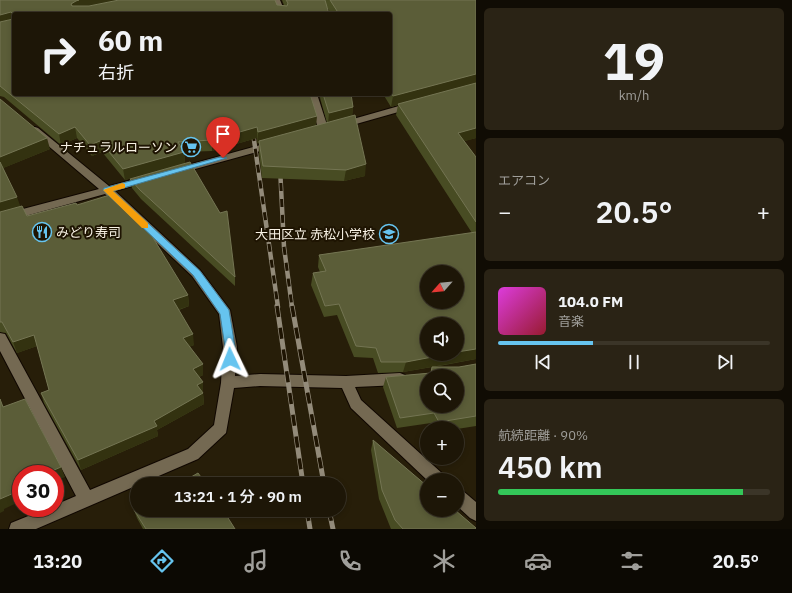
<!DOCTYPE html>
<html lang="ja">
<meta charset="utf-8">
<style>
:root{--surface:#1d1607;--page:#2a2315;--text:#f1f3f6;--muted:#a09f9b;--line:#3b3528;--accent:#66c4ef}
body{margin:0;font-family:"IBM Plex Sans","Noto Sans JP",sans-serif;background:var(--page);color:var(--text);height:100vh;display:flex;flex-direction:column;font-size:15px;white-space:nowrap}
*{box-sizing:border-box;margin:0}
p{font-size:13px;color:var(--muted)}
.icon{flex:none;width:22px;height:22px;fill:none;stroke:currentColor;stroke-width:2;stroke-linecap:round;stroke-linejoin:round}
.map{position:relative;flex:1;overflow:hidden}
.sheet{display:flex;flex-direction:column;gap:8px;padding:8px;background:#100c04;width:316px}
.sheet>*{flex:none}
.guide{position:absolute;left:12px;top:12px;width:380px;height:84px;border-radius:4px;box-shadow:0 2px 6px #0003,0 0 0 1px var(--line);background:#1d1607;color:var(--text);overflow:hidden}
.needle{width:26px;rotate:243deg}
.fabs{position:absolute;left:420px;top:265px;display:grid;gap:8px}
.fabs a{display:grid;place-items:center;width:44px;height:44px;border-radius:50%;background:var(--surface);box-shadow:0 2px 6px #0003,0 0 0 1px var(--line);font-size:20px}
.speed{position:absolute;left:12px;top:465px;display:flex;gap:8px;font-size:20px;font-weight:700;text-align:center}
.speed>*{display:grid;place-content:center;width:52px;height:52px;border-radius:50%;background:var(--surface);box-shadow:0 2px 6px #0003,0 0 0 1px var(--line);line-height:1}
.speed .limit{border:6px solid #d22;background:#fff;color:#111}
.pin{position:absolute;display:grid;place-items:center;width:34px;height:34px;color:#fff;margin:-41px -17px;border-radius:50% 50% 50% 0;rotate:-45deg;box-shadow:0 0 4px #0007}
.pin .icon{rotate:45deg}
.me{position:absolute;width:44px;margin:-22px;rotate:358deg;stroke-linejoin:round;filter:drop-shadow(0 0 3px #0008)}
.turn{display:flex;align-items:center;gap:14px;height:84px;padding:0 20px;font-size:18px}
.turn .icon{width:52px;height:52px;stroke-width:2.5}
.turn b{display:block;font-size:28px;line-height:34px}
.big{font-size:30px;font-weight:600;line-height:1.1}
.sheet .widget{flex:1;display:flex;flex-direction:column;justify-content:center;gap:6px;min-width:0;padding:0 14px;border-radius:6px;background:var(--page)}
.sheet .dial{align-items:center;gap:0}
.dial b{font-size:52px;line-height:1}
.song{display:flex;align-items:center;gap:12px}
.cover{width:48px;height:48px;border-radius:6px;background:linear-gradient(135deg,hsl(300 70% 55%),hsl(350 70% 35%))}
.played{height:4px;border-radius:2px;background:linear-gradient(90deg,var(--accent) 35%,var(--line) 35%)}
.keys{display:flex;justify-content:space-around;direction:ltr}
.heat{display:flex;justify-content:space-between;align-items:center;font-size:22px;direction:ltr}
.charge{height:6px;border-radius:3px;background:linear-gradient(90deg,#34c759 90%,var(--line) 0)}
.trip{position:absolute;left:130px;top:477px;width:216px;height:40px;border-radius:20px;background:var(--surface);box-shadow:0 2px 6px #0003,0 0 0 1px var(--line);font-weight:600;line-height:40px;text-align:center}
.menu{display:flex;height:64px;justify-content:space-around;align-items:center;background:#0c0903;color:var(--muted)}
.menu .icon{width:28px;height:28px}
.menu .current{color:var(--accent)}
.menu b{font-size:18px;color:var(--text)}
main{display:flex;flex:1;min-height:0}
.map>svg:first-child{display:block}
.lines{fill:none;stroke-linecap:round;stroke-linejoin:round}
.minor-casing{stroke:#100700;stroke-width:2}
.minor{fill:#746952;fill-rule:evenodd}
.rail-far2-casing{stroke:#938b7a;stroke-width:3}
.rail-far1-casing{stroke:#938b7a;stroke-width:4.5}
.rail-casing{stroke:#938b7a;stroke-width:5}
.rail-far2{stroke:#1e1402;stroke-width:2;stroke-dasharray:6;stroke-linecap:butt}
.rail-far1{stroke:#1e1402;stroke-width:3;stroke-dasharray:8;stroke-linecap:butt}
.rail{stroke:#1e1402;stroke-width:3.5;stroke-dasharray:11;stroke-linecap:butt}
.wall{fill:#484c23}
.shaded-wall{fill:#333210}
.building{fill:#5b5d38;stroke:#747553;fill-rule:evenodd}
.route{fill:#66c4ef;stroke:#427f9b}
.slow{fill:#f59e0b}
.labels{text-anchor:middle;stroke-width:4;stroke-linejoin:round;paint-order:stroke}
.poi-label{font-size:13px;fill:#f8f2e5;stroke:#1e1402;text-anchor:end}
</style>
<main>
<div class="map">
<svg width="476" height="529" viewBox="0 0 476 529">
<rect width="100%" height="100%" fill="#271e09"/>
<g class="lines">
<defs>
<g id="minor">
<path d="M272,0H280L286,14H278Z"/>
<path d="M307,94H317L329,131L327,133H321L319,131Z"/>
<path d="M413,102L416,103V107L342,128L337,125L339,123Z"/>
<path d="M35,127L38,128L109,186L147,176L151,177L152,179L151,181L115,191L200,270L230,310L237,347L235,376L260,374L346,376L400,373L405,375L407,379L405,383L400,385L355,387L361,400L444,475L446,480H427L351,408L342,388L260,386L234,388L226,433L198,459L36,529H9L11,523L48,508H55V505L76,496L0,351V333L5,334L90,490L188,449L214,425L221,383L223,347L219,314L192,276L105,194L0,223V215L99,189L32,132L30,130Z"/>
<path d="M275,141L279,142L280,144L279,146L177,174L172,171L173,169Z"/>
<path d="M457,488L463,491L476,502V521L470,518L457,506Z"/>
</g>
</defs>
<use href="#minor" class="minor-casing"/>
<use href="#minor" class="minor"/>
<defs>
<path id="rail-far2" d="M252,128L253,134"/>
<g id="rail-far1">
<path d="M253,133L278,307"/>
<path d="M280,167L284,247L292,307"/>
</g>
<g id="rail">
<path d="M277,306L303,484"/>
<path d="M292,306L324,484"/>
<path d="M307,510L310,529"/>
<path d="M329,510L333,529"/>
</g>
</defs>
<use href="#rail-far2" class="rail-far2-casing"/>
<use href="#rail-far1" class="rail-far1-casing"/>
<use href="#rail" class="rail-casing"/>
<use href="#rail-far2" class="rail-far2"/>
<use href="#rail-far1" class="rail-far1"/>
<use href="#rail" class="rail"/>
</g>
<g class="wall">
<path d="M0,0L277,5H284L282,0H476V138L464,141L476,157V359L434,367H459L476,364V427V426L457,429V428H433L431,423L397,428L383,387L386,377L430,373L432,367L403,372L378,373L373,358L354,357L337,315L324,317L311,285L313,273L320,272L318,267L319,255L472,233L396,115L398,105L391,107L383,94H390V14H331L327,7L14,14L316,126L327,123L319,94H351L353,107L352,116L365,176L344,181L262,178L259,153V143H257V138L212,151L184,152L185,163L125,180L102,152L92,156L77,138L61,145L4,97L0,96Z"/>
<path d="M0,99L50,149L3,168L20,207L27,216L77,205L188,295L189,306L179,310L194,345L189,347L203,375L199,377L203,393L204,404L157,430L158,436L81,470L44,403L41,393L49,390L37,346L17,353L6,333L0,332Z"/>
<path d="M130,179L235,277V286L141,199L132,188Z"/>
<path d="M373,440L476,529H391L379,499L371,450Z"/>
<path d="M134,510L235,529H143L137,518Z"/>
</g>
<g class="shaded-wall">
<path d="M79,0H133L78,11L71,4L76,1Z"/>
<path d="M11,12L14,23L0,25V15Z"/>
<path d="M476,74V84L398,104V105L391,107L393,96Z"/>
<path d="M353,107L352,118L328,124L329,113Z"/>
<path d="M317,116L316,127L257,143L258,132Z"/>
<path d="M75,127L77,138L61,145L59,134Z"/>
<path d="M257,127V138L212,151V140Z"/>
<path d="M476,128V138L455,144L458,133Z"/>
<path d="M47,138L50,149L1,169L0,165V157Z"/>
<path d="M100,141L102,152L92,156L90,145Z"/>
<path d="M184,152L185,163L125,180L123,169Z"/>
<path d="M366,164L365,176L344,181L346,170Z"/>
<path d="M17,197L21,208L0,214V202Z"/>
<path d="M188,295L189,306L174,311L173,300Z"/>
<path d="M193,334L194,345L184,349L183,338Z"/>
<path d="M34,335L37,346L17,353L13,342Z"/>
<path d="M476,349V359L403,372L406,362L448,354H457V352Z"/>
<path d="M203,364V375L194,380L193,369Z"/>
<path d="M203,382V393L198,396L197,385Z"/>
<path d="M203,393L204,404L157,430L158,436L81,470L78,460L154,421Z"/>
<path d="M61,467L65,477L55,481V474H45Z"/>
<path d="M21,490V501L4,509V511L0,513V499Z"/>
</g>
<g class="building">
<path d="M0,0H79L76,1L71,4L72,6H89L119,0H275L277,5L287,6L288,3L286,0H325L329,14H14V94H310L317,116L258,132L257,127L212,140L178,142L184,152L123,169L100,141L90,145L75,127L59,134L0,86V22L13,19V14L11,12L0,15Z"/>
<path d="M330,0H476V74L393,96L390,91V14H339Z"/>
<path d="M476,83V128L458,133L476,157V222L398,104Z"/>
<path d="M323,94H351L353,107L329,113Z"/>
<path d="M0,99L47,138L0,157Z"/>
<path d="M355,115L366,164L346,170L263,166L259,141Z"/>
<path d="M0,162L17,197L0,202Z"/>
<path d="M190,162L220,213L227,211L235,277L140,190L130,179Z"/>
<path d="M113,194L144,223L188,295L173,300L193,334L183,338L203,364L193,369L203,382L197,385L203,393L154,421L157,426L78,460L41,393L49,390L34,335L13,342L2,322H0V212L22,206L27,216L76,203L77,205Z"/>
<path d="M476,232V349L457,352V324H427V354H448L406,362H381L376,348L356,346L339,304L325,306L313,273L326,271L319,255ZM427,272H457V302H427Z"/>
<path d="M476,364V416L439,422L434,413L400,418L386,377L431,373L432,367H459ZM427,376H457V406H427Z"/>
<path d="M0,399L3,407L25,399L61,467L45,474H21V490L0,499Z"/>
<path d="M373,440L427,486V510H455L476,528V529H403L395,520L382,490Z"/>
<path d="M198,473L206,484H179Z"/>
<path d="M137,508V510H223L235,529H146L134,510Z"/>
</g>
<path class="route" d="M220,157L227,158L113,191L200,271L229,310L235,347V359L230,363L225,359V347L220,314L193,275L103,190L104,188Z"/>
<path class="slow" d="M122,183L125,184V188L113,191L148,223V228H142L103,190Z"/>
<defs>
<symbol id="supermarket-ring" viewBox="-11 -11 22 22"><circle r="9.5" fill="#1e1402" stroke="#66c4ef" stroke-width="1.5"/><path d="M-6-5.5h2.5l.6 2H6L4.5 2H-2.5L-4.4-4H-6ZM-1.5 3.2a1.3 1.3 0 1 0 .1 0ZM3 3.2a1.3 1.3 0 1 0 .1 0Z" fill="#66c4ef"/></symbol>
<symbol id="restaurant-ring" viewBox="-11 -11 22 22"><circle r="9.5" fill="#1e1402" stroke="#66c4ef" stroke-width="1.5"/><path d="M-5-6h1v4h1v-4h1v4h1v-4h1v5L-1.5 .5V6h-2V.5L-5-1ZM5-6V6H3V1.5H1.5Q1.5-4 5-6Z" fill="#66c4ef"/></symbol>
<symbol id="school-ring" viewBox="-11 -11 22 22"><circle r="9.5" fill="#1e1402" stroke="#66c4ef" stroke-width="1.5"/><path d="M0-5L7-2L0 1L-7-2ZM-4 1L0 2.5L4 1V4Q0 6-4 4Z" fill="#66c4ef"/></symbol>
</defs>
<g fill-rule="evenodd">
<use href="#supermarket-ring" x="180" y="136" width="22" height="22"/>
<use href="#restaurant-ring" x="31" y="221" width="22" height="22"/>
<use href="#school-ring" x="378" y="223" width="22" height="22"/>
</g>
<g class="labels">
<g class="poi-label">
<text x="177" y="152">ナチュラルローソン</text>
<text x="56" y="237" text-anchor="start">みどり寿司</text>
<text x="375" y="239">大田区立 赤松小学校</text>
</g>
</g>
</svg>
<div class="fabs">
<a><svg class="needle" viewBox="-14 -14 28 28"><path d="M0-13l5 13h-10z" fill="#e53935"/><path d="M0 13l5-13h-10z" fill="#a09f9b"/></svg></a>
<a><svg class="icon" aria-label="sound" viewBox="0 0 24 24"><path d="M4 9h4l5-4v14l-5-4H4zM17 9q2 3 0 6"/></svg></a>
<a><svg class="icon" aria-label="search" viewBox="0 0 24 24"><circle cx="10" cy="10" r="6"/><path d="M15 15l6 6"/></svg></a>
<a>+</a>
<a>−</a>
</div>
<div class="speed"><div class="limit">30</div></div>
<div class="pin" style="left:223px;top:158px;background:#d93025"><svg class="icon" aria-label="arrive" viewBox="0 0 24 24"><path d="M6 21V4h12l-3 4 3 4H6"/></svg></div>
<svg class="me" style="left:230px;top:359px" viewBox="-20 -20 40 40"><path d="M0-17L14 15 0 8-14 15z" fill="#66c4ef" stroke="#fff" stroke-width="4"/></svg>
<div class="trip">13:21 · 1 分 · 90 m</div>
<div class="guide">
<div class="turn"><svg class="icon" aria-label="right" viewBox="0 0 24 24"><path d="M7 20v-9h11M14 6l5 5-5 5"/></svg><div><b>60 m</b>右折</div></div>
</div>
</div>
<section class="sheet">
<div class="widget dial"><b>19</b><p>km/h</p></div>
<div class="widget"><p>エアコン</p>
<div class="heat"><a>−</a><b class="big">20.5°</b><a>+</a></div>
</div>
<div class="widget">
<div class="song"><i class="cover"></i><div><b>104.0 FM</b><p>音楽</p></div></div>
<div class="played"></div>
<div class="keys"><svg class="icon" aria-label="previous" viewBox="0 0 24 24"><path d="M18 5L8 12l10 7zM5 5v14"/></svg><svg class="icon" aria-label="pause" viewBox="0 0 24 24"><path d="M8 5v14M16 5v14"/></svg><svg class="icon" aria-label="next" viewBox="0 0 24 24"><path d="M6 5l10 7-10 7zM19 5v14"/></svg></div>
</div>
<div class="widget"><p>航続距離 · 90%</p><b class="big">450 km</b><div class="charge"></div></div>
</section>
</main>
<nav class="menu">
<b>13:20</b>
<svg class="icon current" aria-label="directions" viewBox="0 0 24 24"><path d="M12 3l9 9-9 9-9-9zM9 14v-3h6M13 9l2 2-2 2"/></svg>
<svg class="icon" aria-label="music" viewBox="0 0 24 24"><path d="M9 18V5l10-2v13"/><circle cx="6" cy="18" r="3"/><circle cx="16" cy="16" r="3"/></svg>
<svg class="icon" aria-label="phone" viewBox="0 0 24 24"><path d="M5 4h4l2 5-3 2q2 4 5 5l2-3 5 2v4C11 20 4 13 5 4z"/></svg>
<svg class="icon" aria-label="climate" viewBox="0 0 24 24"><path d="M12 3v18M4 7l16 10M4 17L20 7"/></svg>
<svg class="icon" aria-label="car" viewBox="0 0 24 24"><path d="M5 17H2v-5l4-1 3-4h7l3 4 3 1v5h-3M9 17h6M6 11h13"/><circle cx="7" cy="17" r="2"/><circle cx="17" cy="17" r="2"/></svg>
<svg class="icon" aria-label="filters" viewBox="0 0 24 24"><path d="M4 7h16M4 17h16"/><circle cx="9" cy="7" r="2"/><circle cx="15" cy="17" r="2"/></svg>
<b>20.5°</b>
</nav>
